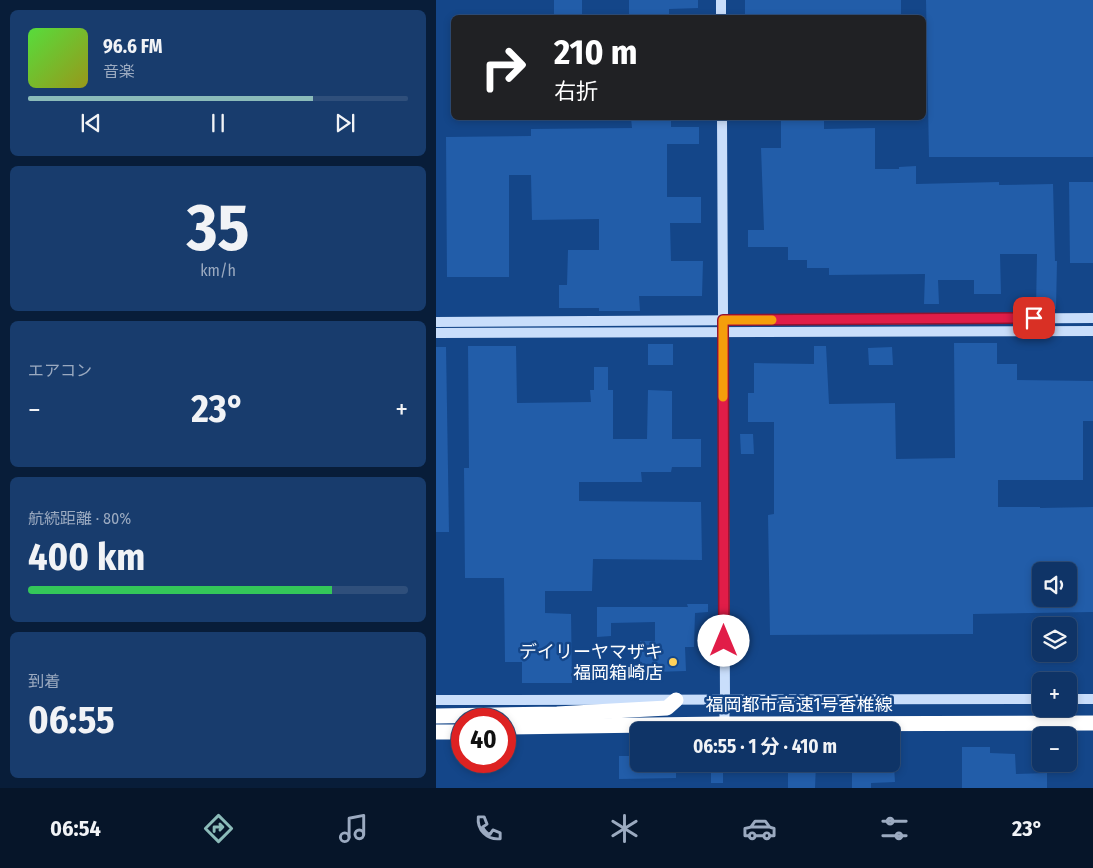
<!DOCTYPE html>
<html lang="ja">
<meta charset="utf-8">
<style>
:root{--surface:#0f3467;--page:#183c6d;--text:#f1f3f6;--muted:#9baac0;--line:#2f4f7b;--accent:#8bbbb9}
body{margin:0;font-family:"Fira Sans Condensed","Noto Sans JP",sans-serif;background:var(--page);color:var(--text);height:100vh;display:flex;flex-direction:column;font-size:19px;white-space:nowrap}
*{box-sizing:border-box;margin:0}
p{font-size:16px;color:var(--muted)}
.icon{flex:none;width:28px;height:28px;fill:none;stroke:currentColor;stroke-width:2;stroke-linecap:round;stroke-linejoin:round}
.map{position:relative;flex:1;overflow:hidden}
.sheet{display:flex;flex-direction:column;gap:10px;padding:10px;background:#081d39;width:436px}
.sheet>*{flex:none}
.hud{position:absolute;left:15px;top:15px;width:475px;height:105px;border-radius:8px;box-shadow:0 2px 8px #0003,0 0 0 1px var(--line);background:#202124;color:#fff;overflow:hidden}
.controls{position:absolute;left:596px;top:562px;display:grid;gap:10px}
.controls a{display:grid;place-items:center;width:45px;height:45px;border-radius:8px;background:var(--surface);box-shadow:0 2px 8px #0003,0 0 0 1px var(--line);font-size:25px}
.speed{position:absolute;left:15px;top:708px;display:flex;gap:10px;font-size:25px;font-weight:700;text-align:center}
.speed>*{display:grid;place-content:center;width:65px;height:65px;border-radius:50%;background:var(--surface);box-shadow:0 2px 8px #0003,0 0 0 1px var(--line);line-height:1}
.speed .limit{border:8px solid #d22;background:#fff;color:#111}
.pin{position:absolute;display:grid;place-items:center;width:42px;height:42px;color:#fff;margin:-21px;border-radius:10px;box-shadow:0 2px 8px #0006}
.me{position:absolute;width:55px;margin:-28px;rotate:0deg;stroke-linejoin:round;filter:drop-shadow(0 0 4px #0008)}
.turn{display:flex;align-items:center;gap:18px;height:105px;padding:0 20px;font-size:22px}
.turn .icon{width:65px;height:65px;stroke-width:2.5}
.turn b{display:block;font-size:35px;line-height:42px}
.big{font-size:38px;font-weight:700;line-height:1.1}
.sheet .card{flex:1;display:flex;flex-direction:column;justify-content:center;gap:8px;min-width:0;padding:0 18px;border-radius:8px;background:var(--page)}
.sheet .dial{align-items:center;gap:0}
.dial b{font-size:65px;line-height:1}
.song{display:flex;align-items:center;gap:15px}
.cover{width:60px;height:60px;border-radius:8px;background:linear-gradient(135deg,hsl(110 70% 55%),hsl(60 70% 35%))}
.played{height:5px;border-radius:2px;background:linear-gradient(90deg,var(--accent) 75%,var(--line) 75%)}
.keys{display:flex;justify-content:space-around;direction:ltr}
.heat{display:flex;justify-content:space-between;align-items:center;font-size:28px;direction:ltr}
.charge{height:8px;border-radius:4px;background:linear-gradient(90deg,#34c759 80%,var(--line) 0)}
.trip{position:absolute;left:194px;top:722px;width:270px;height:50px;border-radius:8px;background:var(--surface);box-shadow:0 2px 8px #0003,0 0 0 1px var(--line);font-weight:700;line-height:50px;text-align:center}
.tabs{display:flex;height:80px;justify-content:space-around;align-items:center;background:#061529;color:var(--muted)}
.tabs .icon{width:35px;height:35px}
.tabs .on{color:var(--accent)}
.tabs b{font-size:22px;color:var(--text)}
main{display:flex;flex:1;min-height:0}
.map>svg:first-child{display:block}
.building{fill:#225da9;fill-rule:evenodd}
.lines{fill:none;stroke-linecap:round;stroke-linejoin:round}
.secondary{stroke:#c9defb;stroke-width:10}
.highway{stroke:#fff;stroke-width:15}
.highway-bridge{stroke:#fff;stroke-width:15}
.route-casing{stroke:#92132f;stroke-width:12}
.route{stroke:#e11d48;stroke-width:9}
.slow{stroke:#f59e0b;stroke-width:9}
.poi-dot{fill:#ffd15a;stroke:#144689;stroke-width:2}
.labels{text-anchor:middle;stroke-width:5;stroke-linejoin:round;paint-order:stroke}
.poi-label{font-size:18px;fill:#fff;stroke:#144689;text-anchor:end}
.street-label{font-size:18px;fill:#fff;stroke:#144689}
</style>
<main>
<section class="sheet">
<div class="card">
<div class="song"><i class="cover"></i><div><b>96.6 FM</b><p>音楽</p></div></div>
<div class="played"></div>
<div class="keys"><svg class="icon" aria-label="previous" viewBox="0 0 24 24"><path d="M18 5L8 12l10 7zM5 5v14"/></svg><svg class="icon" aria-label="pause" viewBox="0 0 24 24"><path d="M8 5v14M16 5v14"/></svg><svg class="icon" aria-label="next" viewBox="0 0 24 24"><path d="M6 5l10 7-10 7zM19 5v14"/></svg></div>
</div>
<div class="card dial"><b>35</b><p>km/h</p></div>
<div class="card"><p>エアコン</p>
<div class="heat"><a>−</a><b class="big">23°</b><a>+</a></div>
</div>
<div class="card"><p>航続距離 · 80%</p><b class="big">400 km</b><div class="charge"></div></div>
<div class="card"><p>到着</p><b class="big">06:55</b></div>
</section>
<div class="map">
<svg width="657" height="788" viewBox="0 0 657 788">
<rect width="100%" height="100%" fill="#144689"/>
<g class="building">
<rect x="118" y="0" width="28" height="18"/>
<path d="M193,0H262V8L233,9V18H193Z"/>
<rect x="309" y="0" width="156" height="18"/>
<path d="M490,0H657V157H493Z"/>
<path d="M195,118H235V127H263V144H231V197H265V223H234L235,261H267L266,296H203L204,311H163V308H123V285H131L132,250H163V219L96,220L95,175H73V277H11L10,137L95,136V129L196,128Z"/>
<path d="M345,118H388V129L439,128V169H463V167L480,166V184L563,182V185L617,184L619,261H621L620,309H600L601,254H564L565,294H538V280H502L503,304H488L489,274L393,275V268H371V260H352V247H312V230H328L325,148H345Z"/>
<path d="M633,182H657V263H634Z"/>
<path d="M518,343H561V364H581V380L657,381V421H647V480H562V507H604V508L657,507V612L537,614V634L334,635L332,515L338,514V422H312V393H318V363L378,364V346H390L393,404L459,403L460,459L519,458ZM605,571H632V599H605Z"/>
<rect x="212" y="344" width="25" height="21"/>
<path d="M32,346H80L81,403L155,402L154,390H158V367H172V390H177V439H211L212,390L236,391V439H265V467H236L235,472H205L206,482H143V501L265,502L266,560L157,559L156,591H109V613L135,614L136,683H86V662H69L68,578H29L28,468H33Z"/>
<path d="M0,347H10L13,532H0Z"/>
<path d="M456,347L457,365H433L432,348Z"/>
<path d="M304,434H317L318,454H305Z"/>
<path d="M251,604H272V612L259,613L258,647H249L250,671L216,672V678H204V641H219V622L175,623V636L161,637V607H252Z"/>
<path d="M526,747H554V753L579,754L580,774L611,773V788H526Z"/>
<path d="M183,756H202V764H240V778L183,779Z"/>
<path d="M37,761H57V771L37,770Z"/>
<rect x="275" y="764" width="12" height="19"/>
<path d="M352,764H380L379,788H352Z"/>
<path d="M435,765L458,766L459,782L435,783V788H416V766Z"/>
</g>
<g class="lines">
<g class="secondary">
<path d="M285,0V18"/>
<path d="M286,118L289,699L288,730"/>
<path d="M0,322L657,318"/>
<path d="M0,333L657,331"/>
<path d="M632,699H657"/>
<path d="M0,700L605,699"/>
</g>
<g class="highway">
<path d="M0,716L121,714L231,708L240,700"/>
<path d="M0,732H26"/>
</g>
<path class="highway-bridge" d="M69,727L285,724L657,723"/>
</g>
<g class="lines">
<defs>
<path id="route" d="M288,641L287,320L598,318"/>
</defs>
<use href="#route" class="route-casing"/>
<use href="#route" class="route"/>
<path class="slow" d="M287,397V320H336"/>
</g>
<circle class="poi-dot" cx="237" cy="662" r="5"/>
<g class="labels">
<g class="poi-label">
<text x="227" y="658">デイリーヤマザキ<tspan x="227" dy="21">福岡箱崎店</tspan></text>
</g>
<g class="street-label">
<text x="363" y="711">福岡都市高速1号香椎線</text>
</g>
</g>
</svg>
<div class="controls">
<a><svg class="icon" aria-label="sound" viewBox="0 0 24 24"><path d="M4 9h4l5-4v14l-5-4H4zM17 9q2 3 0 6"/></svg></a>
<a><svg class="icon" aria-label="layers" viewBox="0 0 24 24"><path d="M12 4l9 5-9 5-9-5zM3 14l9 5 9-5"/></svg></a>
<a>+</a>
<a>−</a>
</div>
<div class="speed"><div class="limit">40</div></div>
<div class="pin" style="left:598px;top:318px;background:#d93025"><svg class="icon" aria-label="arrive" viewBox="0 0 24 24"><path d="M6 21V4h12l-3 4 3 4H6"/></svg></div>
<svg class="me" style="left:288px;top:641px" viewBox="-20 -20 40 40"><circle r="19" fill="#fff"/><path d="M0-13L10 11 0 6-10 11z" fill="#e11d48"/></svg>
<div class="trip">06:55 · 1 分 · 410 m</div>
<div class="hud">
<div class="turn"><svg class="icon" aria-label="right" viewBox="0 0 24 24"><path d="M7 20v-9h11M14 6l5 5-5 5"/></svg><div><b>210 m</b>右折</div></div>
</div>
</div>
</main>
<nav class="tabs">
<b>06:54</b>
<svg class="icon on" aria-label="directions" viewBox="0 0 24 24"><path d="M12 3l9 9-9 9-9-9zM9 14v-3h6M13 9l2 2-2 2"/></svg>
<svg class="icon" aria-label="music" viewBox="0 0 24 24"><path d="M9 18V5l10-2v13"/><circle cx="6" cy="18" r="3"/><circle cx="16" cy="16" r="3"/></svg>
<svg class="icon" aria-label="phone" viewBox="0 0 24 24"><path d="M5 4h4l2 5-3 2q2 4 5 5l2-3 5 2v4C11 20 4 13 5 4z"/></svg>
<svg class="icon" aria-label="climate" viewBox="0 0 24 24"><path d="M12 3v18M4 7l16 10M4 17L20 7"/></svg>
<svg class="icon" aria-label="car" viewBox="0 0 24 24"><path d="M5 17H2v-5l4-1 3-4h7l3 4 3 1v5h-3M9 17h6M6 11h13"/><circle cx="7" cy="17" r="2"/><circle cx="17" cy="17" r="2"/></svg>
<svg class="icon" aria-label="filters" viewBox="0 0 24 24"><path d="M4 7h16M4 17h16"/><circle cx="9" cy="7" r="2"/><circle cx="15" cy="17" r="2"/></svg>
<b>23°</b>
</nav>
